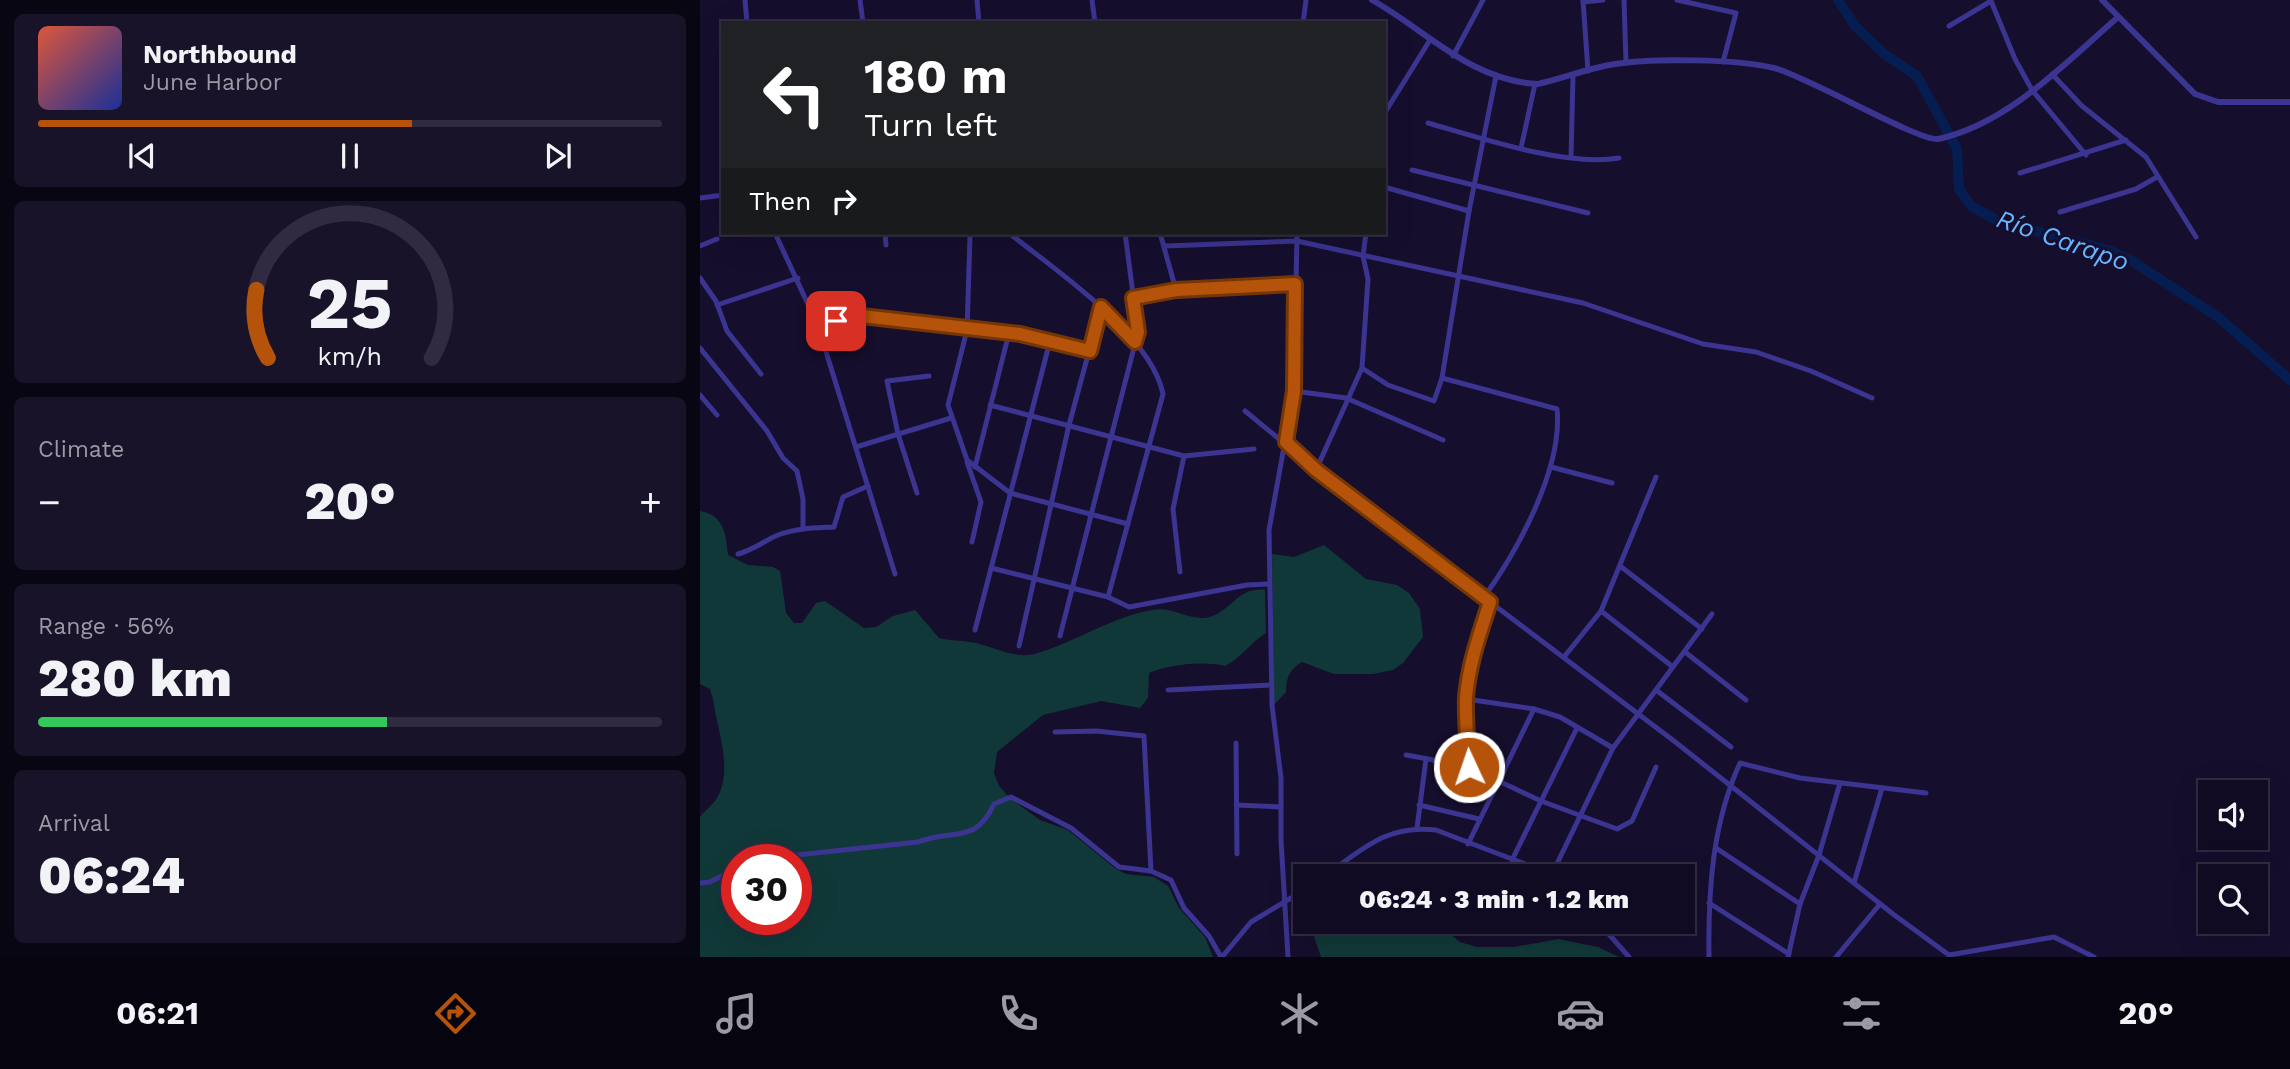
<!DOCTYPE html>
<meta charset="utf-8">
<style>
:root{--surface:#100a22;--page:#19132a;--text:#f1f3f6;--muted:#9c9aa5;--line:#302b40;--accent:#b45309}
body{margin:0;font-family:"Work Sans",sans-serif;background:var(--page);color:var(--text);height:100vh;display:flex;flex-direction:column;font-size:26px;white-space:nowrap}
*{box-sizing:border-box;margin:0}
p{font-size:23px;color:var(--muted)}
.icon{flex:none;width:38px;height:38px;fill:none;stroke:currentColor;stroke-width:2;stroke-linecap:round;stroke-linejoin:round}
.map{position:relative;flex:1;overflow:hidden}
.details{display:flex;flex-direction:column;gap:14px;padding:14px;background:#090613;width:700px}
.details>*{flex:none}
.hud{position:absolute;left:21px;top:21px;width:665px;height:214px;border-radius:0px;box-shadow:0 7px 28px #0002,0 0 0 2px var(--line);background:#202124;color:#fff;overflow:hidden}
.controls{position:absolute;left:1498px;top:780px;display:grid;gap:14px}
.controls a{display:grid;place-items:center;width:70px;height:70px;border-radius:0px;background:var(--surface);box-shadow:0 7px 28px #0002,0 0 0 2px var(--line);font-size:35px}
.speed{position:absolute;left:21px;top:844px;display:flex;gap:14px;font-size:35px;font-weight:700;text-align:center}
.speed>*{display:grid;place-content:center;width:91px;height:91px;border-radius:50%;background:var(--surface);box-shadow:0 7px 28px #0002,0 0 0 2px var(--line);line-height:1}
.speed .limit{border:10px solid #d22;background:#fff;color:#111}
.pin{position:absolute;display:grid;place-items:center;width:60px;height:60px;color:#fff;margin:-30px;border-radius:14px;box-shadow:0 4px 10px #0006}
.me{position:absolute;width:77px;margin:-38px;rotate:357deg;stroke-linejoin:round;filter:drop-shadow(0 0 5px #0008)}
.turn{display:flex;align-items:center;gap:24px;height:147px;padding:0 28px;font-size:32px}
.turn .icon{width:91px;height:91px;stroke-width:2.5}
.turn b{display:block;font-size:49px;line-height:60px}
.then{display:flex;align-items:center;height:66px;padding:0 28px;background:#0003;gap:14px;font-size:26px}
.big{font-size:52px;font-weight:800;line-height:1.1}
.details .widget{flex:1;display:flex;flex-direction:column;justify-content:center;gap:10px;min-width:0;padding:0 24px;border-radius:10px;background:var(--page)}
.details .dial{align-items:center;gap:0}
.dial svg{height:182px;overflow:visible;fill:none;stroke:var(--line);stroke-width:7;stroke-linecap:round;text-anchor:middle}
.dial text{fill:var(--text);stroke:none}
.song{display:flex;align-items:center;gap:21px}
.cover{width:84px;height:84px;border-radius:10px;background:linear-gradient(135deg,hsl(10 70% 55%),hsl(230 70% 35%))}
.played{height:7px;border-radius:4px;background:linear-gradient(90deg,var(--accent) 60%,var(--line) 60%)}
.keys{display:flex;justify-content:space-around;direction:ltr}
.heat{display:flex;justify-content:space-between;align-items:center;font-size:38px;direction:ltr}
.charge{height:10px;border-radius:5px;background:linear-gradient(90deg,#34c759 56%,var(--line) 0)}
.trip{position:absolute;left:593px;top:864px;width:402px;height:70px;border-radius:0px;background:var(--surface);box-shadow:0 7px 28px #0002,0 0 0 2px var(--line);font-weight:800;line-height:70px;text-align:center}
.tab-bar{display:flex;height:112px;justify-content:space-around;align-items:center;background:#06040e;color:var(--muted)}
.tab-bar .icon{width:49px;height:49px}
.tab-bar .selected{color:var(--accent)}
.tab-bar b{font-size:32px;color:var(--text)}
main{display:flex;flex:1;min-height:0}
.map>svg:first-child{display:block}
.green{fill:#113838;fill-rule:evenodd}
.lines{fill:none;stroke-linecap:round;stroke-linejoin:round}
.river{stroke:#051d50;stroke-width:10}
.minor{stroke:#3b3491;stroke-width:5}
.tertiary{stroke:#3b3491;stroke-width:6}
.route-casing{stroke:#753606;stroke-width:18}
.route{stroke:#b45309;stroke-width:12}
.labels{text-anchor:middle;stroke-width:6;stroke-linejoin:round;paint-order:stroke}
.water-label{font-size:26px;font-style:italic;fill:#68b4ff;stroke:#150e2d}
</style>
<main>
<section class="details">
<div class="widget">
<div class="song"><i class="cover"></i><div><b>Northbound</b><p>June Harbor</p></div></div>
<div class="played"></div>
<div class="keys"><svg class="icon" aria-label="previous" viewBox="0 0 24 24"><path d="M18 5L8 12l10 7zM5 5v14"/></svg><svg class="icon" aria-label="pause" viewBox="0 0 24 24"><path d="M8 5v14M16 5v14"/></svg><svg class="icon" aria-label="next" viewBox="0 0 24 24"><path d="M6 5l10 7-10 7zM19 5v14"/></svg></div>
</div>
<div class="widget dial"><svg viewBox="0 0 100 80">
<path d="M14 69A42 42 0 1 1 86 69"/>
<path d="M14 69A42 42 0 0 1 9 39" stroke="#b45309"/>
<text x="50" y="56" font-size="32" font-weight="700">25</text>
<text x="50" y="72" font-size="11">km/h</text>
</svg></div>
<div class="widget"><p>Climate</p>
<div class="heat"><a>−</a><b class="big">20°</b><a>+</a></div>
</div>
<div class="widget"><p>Range · 56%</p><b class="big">280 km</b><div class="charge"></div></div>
<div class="widget"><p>Arrival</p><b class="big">06:24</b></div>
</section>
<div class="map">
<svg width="1590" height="957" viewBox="0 0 1590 957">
<rect width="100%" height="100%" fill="#150e2d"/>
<g class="green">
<path d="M0,511C24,515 26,534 28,555L48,565L73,567L80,571L86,613L94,623H102L116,603L125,601L164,628L176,627L193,616L215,610L239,638C250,641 259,640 270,642C293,645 314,661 338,653C377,641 412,617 452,610C473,606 490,622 510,617C531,611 539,586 565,590L566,633C550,643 542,657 525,666C503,661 471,664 449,673L448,698L440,708L401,701L343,715L297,752L294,773L299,786L312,800L340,820L368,830L416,869L426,874L454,877L468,886L479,908L505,937L513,957H0V817C5,810 14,804 18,796C33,768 17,729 13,699L10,689L0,684ZM37,859H96V919H37Z"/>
<path d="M624,545L666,579L697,585L709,593L720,609L723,637L703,663L693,670L673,674H634L602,662C590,669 586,677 586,692L574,705L572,554L594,557Z"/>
<path d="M618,922H734L760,942L777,947H814L858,939L898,947L919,957H621L612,931Z"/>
</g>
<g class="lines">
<path class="river" d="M1138,0L1155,26L1183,53L1217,76L1257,149L1259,189L1271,206L1300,222L1409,250L1432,261L1518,317L1590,380"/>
<g class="minor">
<path d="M45,0L47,23"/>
<path d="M160,0L163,23"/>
<path d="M277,0L279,23"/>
<path d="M392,0L395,23"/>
<path d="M883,0L888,71"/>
<path d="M924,0L926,62"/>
<path d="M977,0L1036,13L1023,62"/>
<path d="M883,2L903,0"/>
<path d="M603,23L606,0"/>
<path d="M1249,26L1291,1L1315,59L1332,90L1386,155"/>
<path d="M753,56L783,0"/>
<path d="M1352,74L1382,106L1446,157L1496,237"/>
<path d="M684,114L730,40"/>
<path d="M728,123C780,138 866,167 919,158"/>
<path d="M821,148L835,84"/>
<path d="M871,157L873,76"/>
<path d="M712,170L888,213"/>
<path d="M1320,173L1426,140"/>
<path d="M684,187L769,211"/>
<path d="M0,198L23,195"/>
<path d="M1360,212L1436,189L1457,177"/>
<path d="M75,233L118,326L195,574"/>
<path d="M185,233L186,245"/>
<path d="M309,233C355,270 451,334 463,394L408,597"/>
<path d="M460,233L476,290"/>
<path d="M270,237L267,330L248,405L267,460L310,493L428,524"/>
<path d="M0,246L17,239"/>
<path d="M465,246L597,241L883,303L1003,344L1056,352L1111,371L1172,398"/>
<path d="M0,278L16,301L27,331L61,374"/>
<path d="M433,298L476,290L595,284"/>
<path d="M17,305L98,278"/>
<path d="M118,326L153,315L320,334L390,351"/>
<path d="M0,348L67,431L83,458L97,471L103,499V528"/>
<path d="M662,368L688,385L734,401L742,378L769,211L796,76"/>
<path d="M742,378L857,409C863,468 818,550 784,597"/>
<path d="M594,391L646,398L743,440"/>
<path d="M0,395L17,415"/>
<path d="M290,405L484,456L554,449"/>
<path d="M545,411L639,488L974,741L1193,914L1249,955L1354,937L1394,957"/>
<path d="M156,447L251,418"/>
<path d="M267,462L281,502L272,542"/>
<path d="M275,467L309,333"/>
<path d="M851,467L912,483"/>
<path d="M616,470L662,368L668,279L663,256L666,233"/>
<path d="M217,493L198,434L187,381L229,376"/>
<path d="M38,554C53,550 64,541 78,535C96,528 115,528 134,527L143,497L168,486"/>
<path d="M920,566L1002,629"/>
<path d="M291,568L408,597L429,607L547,585L569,584"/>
<path d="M480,572L473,509L484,456"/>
<path d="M901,611L973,667"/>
<path d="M275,630L350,341"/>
<path d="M360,636L438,332L425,233"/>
<path d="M319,646L369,425L401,307"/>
<path d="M985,652L1046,700"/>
<path d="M864,657L901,611L956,477"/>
<path d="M468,690L571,685"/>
<path d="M956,690L1031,747"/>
<path d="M766,699L834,709L860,717L913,748"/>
<path d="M355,732L396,731L444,736L451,871"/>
<path d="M536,743L537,854"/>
<path d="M706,755L767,766L841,801L917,829L932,821L956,767"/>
<path d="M769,767C768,744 765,720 766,697C769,663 780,633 790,602"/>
<path d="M536,805L581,807"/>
<path d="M719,805L779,819"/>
<path d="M717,828L726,759"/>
<path d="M768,844L834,709"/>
<path d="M1016,848L1100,904"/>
<path d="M59,859L218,842C255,828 275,845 294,804L311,797L371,828L419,867L451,871L471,880L484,908L509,936L521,957"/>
<path d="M812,860L877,728"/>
<path d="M852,874L913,748L1012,614"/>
<path d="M623,877C662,850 686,824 736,830L859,877"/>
<path d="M0,883L10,882L37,868"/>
<path d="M1154,883L1182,788"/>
<path d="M1009,903L1089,954"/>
<path d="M898,922L929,957"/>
<path d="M522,957L551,922L606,889"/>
<path d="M588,957L581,840V778L572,705L569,530L594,391L597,233"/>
<path d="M1009,957C1008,892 1012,824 1040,763L1100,778L1226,793"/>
<path d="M1088,957L1100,904L1119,855L1140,783"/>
<path d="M1136,957L1180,904"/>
</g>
<g class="tertiary">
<path d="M672,0C727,31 771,81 838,84C864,78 889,68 915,64C952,58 1038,59 1074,68C1106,76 1220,142 1238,139C1308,124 1365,63 1417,18"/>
<path d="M1402,0L1495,94L1518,102H1590"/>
</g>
</g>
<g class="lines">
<defs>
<path id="route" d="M136,321L153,315L320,334L390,351L401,307L435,342L438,332L433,298L476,290L595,284L594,391L586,442L616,470L790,602C780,633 769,663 766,697C765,720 768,744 769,767"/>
</defs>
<use href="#route" class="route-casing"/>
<use href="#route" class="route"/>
</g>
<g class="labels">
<g class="water-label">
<text transform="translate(1363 240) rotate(19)" y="9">Río Carapo</text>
</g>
</g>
</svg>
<div class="controls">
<a><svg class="icon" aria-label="sound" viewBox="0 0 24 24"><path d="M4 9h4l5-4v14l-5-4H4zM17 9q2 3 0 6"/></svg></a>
<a><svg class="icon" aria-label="search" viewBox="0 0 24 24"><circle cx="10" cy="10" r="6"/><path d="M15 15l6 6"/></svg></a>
</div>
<div class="speed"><div class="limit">30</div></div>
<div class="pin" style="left:136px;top:321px;background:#d93025"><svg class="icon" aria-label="arrive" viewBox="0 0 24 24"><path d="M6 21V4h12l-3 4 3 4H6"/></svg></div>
<svg class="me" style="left:769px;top:767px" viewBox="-20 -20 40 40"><circle r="17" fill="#b45309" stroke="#fff" stroke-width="3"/><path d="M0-11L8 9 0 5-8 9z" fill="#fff"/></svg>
<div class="trip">06:24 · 3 min · 1.2 km</div>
<div class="hud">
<div class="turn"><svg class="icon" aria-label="left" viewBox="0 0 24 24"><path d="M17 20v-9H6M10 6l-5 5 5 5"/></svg><div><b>180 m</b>Turn left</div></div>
<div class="then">Then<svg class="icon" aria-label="right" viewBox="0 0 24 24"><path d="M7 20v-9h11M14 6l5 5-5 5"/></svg></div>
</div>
</div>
</main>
<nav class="tab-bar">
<b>06:21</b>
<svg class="icon selected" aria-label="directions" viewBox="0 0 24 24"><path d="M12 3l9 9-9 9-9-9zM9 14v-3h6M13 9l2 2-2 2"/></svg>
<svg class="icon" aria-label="music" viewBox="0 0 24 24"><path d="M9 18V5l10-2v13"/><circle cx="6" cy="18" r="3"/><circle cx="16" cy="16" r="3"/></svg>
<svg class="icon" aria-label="phone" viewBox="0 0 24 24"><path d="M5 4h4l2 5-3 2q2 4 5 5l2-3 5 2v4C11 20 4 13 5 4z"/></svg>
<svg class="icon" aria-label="climate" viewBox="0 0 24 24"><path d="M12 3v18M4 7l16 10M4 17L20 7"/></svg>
<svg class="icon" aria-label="car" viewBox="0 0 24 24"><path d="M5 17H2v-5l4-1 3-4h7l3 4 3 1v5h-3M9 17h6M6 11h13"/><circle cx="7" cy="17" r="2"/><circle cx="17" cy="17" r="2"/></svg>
<svg class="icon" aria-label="filters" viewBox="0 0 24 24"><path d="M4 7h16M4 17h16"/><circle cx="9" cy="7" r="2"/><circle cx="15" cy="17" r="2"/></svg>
<b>20°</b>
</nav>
